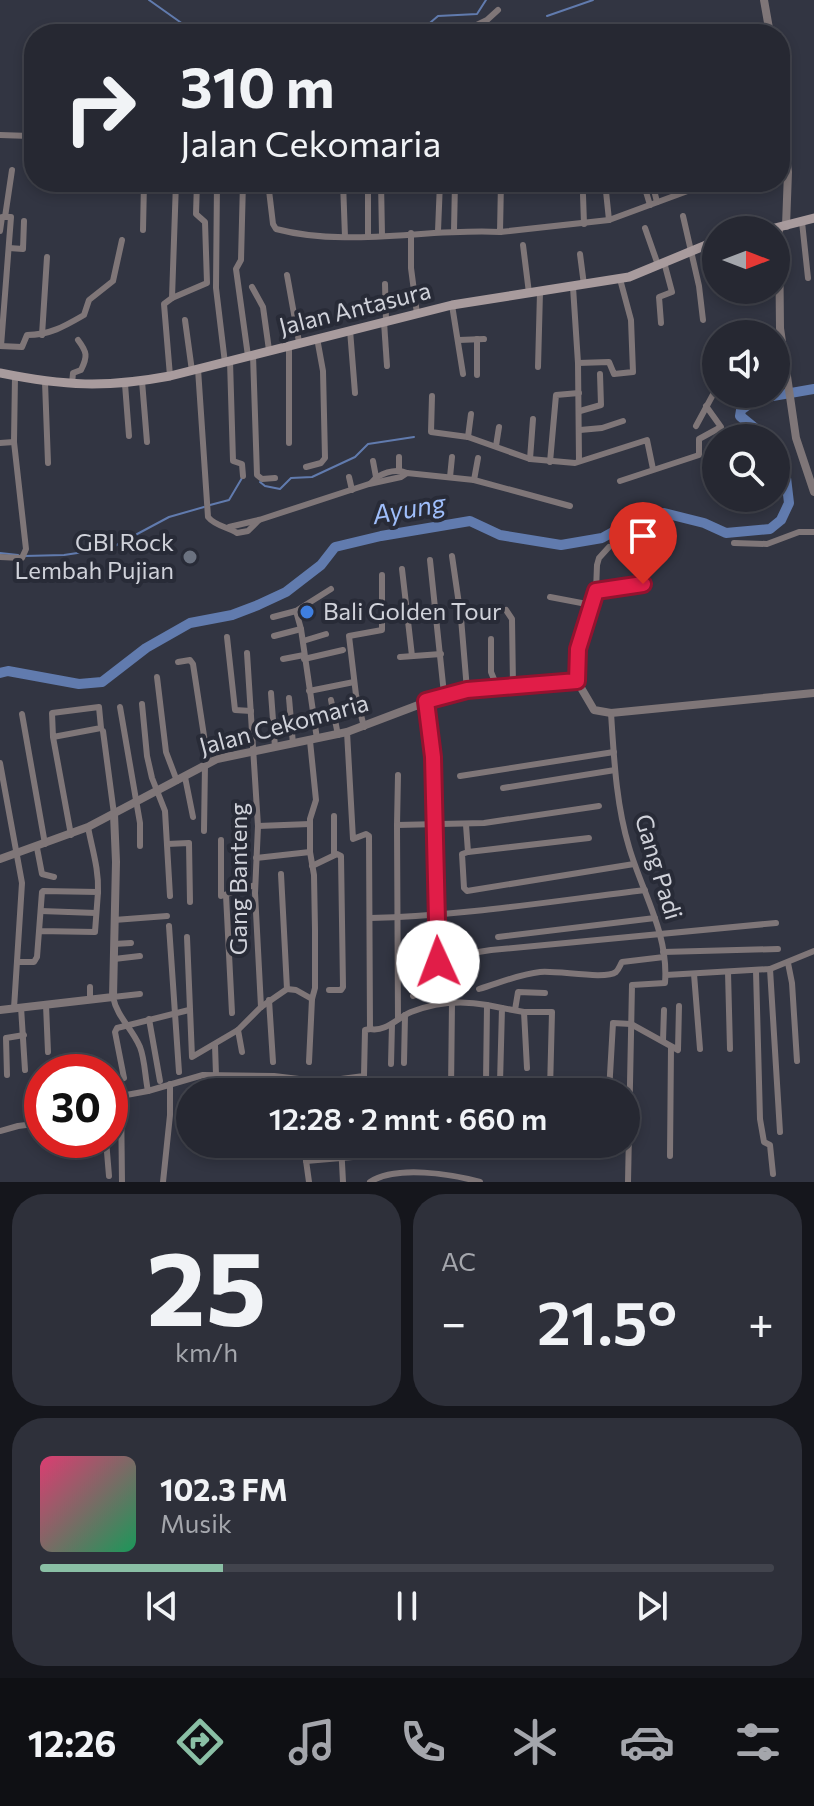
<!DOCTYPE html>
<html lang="id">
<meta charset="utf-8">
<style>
:root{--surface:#262832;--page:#2e303a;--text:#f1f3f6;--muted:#a4a6ac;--line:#42444d;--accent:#8abfa5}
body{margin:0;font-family:Commissioner,sans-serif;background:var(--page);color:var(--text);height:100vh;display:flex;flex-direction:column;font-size:30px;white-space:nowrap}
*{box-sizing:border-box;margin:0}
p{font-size:26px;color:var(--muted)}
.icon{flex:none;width:44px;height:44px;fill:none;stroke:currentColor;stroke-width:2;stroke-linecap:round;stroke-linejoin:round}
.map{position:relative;height:1182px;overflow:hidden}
.panel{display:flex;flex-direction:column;gap:12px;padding:12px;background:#15161c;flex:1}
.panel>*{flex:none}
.guide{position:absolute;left:24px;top:24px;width:766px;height:168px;border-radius:32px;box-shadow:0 4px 12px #0003,0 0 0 2px var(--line);background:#262832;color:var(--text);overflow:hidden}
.needle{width:52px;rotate:90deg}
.buttons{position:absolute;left:702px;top:216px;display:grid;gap:16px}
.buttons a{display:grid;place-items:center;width:88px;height:88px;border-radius:50%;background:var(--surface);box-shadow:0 4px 12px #0003,0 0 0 2px var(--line);font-size:40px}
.speed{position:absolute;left:24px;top:1054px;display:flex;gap:16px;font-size:40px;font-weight:700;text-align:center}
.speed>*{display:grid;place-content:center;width:104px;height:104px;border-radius:50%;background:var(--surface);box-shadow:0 4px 12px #0003,0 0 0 2px var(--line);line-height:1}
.speed .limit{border:12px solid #d22;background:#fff;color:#111}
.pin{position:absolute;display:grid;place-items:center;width:68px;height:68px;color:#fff;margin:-82px -34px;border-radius:50% 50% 50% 0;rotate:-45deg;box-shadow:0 0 8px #0007}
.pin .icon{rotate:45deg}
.me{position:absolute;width:88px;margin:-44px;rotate:358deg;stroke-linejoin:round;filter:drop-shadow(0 0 6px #0008)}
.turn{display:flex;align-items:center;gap:28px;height:168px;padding:0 24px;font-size:36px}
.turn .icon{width:104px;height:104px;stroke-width:2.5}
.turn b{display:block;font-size:56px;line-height:68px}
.big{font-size:60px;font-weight:600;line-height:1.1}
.panel .tile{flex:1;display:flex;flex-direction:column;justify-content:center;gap:12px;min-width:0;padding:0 28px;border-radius:32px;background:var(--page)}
.panel .dial{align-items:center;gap:0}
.dial b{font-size:104px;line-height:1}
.song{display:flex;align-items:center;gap:24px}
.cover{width:96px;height:96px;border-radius:12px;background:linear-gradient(135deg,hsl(340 70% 55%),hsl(150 70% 35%))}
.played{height:8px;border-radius:4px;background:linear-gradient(90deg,var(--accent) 25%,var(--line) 25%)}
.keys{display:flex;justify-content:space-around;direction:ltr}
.heat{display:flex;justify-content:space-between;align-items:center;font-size:44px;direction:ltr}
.panel .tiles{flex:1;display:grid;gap:12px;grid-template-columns:1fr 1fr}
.tile:last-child{grid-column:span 2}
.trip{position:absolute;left:176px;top:1078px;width:464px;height:80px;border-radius:40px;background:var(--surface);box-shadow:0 4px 12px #0003,0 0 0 2px var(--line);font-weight:600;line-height:80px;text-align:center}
.tabs{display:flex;height:128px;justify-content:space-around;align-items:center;background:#0f1014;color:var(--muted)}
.tabs .icon{width:56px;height:56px}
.tabs .selected{color:var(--accent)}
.tabs b{font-size:36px;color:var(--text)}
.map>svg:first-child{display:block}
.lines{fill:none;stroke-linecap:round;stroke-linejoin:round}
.stream{stroke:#617bae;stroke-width:2}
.river{stroke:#617bae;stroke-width:10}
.minor{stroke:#7f7678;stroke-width:6}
.tertiary{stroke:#7f7678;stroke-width:8}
.secondary{stroke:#a89b9d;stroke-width:9}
.route-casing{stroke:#92132f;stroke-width:20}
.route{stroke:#e11d48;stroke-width:14}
.worship-dot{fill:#6b7280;stroke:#282b37;stroke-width:3}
.shop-dot{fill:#3f7fe0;stroke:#282b37;stroke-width:3}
.labels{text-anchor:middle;stroke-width:8;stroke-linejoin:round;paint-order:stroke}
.street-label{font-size:24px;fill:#d0d2da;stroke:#282b37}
.poi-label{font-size:24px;fill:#d0d2da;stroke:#282b37;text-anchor:end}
.water-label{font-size:26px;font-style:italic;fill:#9fbefa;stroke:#282b37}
</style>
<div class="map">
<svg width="814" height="1182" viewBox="0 0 814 1182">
<rect width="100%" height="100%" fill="#323542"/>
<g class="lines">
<g class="stream">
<path d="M149,0L197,34"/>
<path d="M547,16L593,0"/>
<path d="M417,34L438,16L477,14L486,0"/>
<path d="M260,482L265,486L280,489L291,478L312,477L355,457L368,444L414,437"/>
<path d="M210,505L229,500L242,478"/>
<path d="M0,553L18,555"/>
<path d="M24,556L64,555L111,548L169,517L204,507"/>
</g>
<g class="river">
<path d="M767,438L740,416L741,410L756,399L814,389"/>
<path d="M0,673L8,671L79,684L102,682L146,648L190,623L232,615L258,605L286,592L321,565L335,547L381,536L470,521L500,535L561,545L602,538L629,523L664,513L704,523L726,533L770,529L781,520L789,503L785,469L776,452"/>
</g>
<g class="minor">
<path d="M458,34L487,20L498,10"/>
<path d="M0,135L30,136L34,122"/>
<path d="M217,182L216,288L225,363"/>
<path d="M243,182L241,260L236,269L248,356"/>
<path d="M268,182L273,224L276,229C348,248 426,228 500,232L501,182"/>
<path d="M343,182L345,237"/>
<path d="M368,182V235"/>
<path d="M381,182L382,235"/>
<path d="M605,182L609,220"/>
<path d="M643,182L650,205"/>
<path d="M652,182L657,202"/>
<path d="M583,195L584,224"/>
<path d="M683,216L699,286L703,320"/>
<path d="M5,217L12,170"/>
<path d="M739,220L746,219L750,230"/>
<path d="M802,222L808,278"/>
<path d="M645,228L658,265"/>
<path d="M143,230L144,182"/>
<path d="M0,231L2,217H11L1,346"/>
<path d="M438,231L440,182"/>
<path d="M454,231L455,182"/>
<path d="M500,232L609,220L712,182"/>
<path d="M411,233V268L417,314"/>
<path d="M523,245L529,293"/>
<path d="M9,248L23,249L24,221"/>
<path d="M580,254L584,285"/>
<path d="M287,275L299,342"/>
<path d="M385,284L386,321"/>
<path d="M252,287L263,307L269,350"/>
<path d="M573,287L578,363L579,461"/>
<path d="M172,298L176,182"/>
<path d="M452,305L463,374"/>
<path d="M185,320L192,371"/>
<path d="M384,322L387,366"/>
<path d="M661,323L659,297L672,292L664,262"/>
<path d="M350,330L355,393"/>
<path d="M42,335L47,257"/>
<path d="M459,340L484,339"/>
<path d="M0,346L22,347L27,335C50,335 65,326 84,315L89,300L113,281L122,240"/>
<path d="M253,355L257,475L262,479L275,478"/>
<path d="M230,361L233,461L242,464L243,476"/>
<path d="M578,363L609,362L614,374L633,372L631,320L620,279"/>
<path d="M538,367L540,292"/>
<path d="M198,369L208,517C215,526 228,527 237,533L248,531L259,520"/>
<path d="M477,375V339"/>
<path d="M170,376L164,304L172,298L207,283L205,222L196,214L197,182"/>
<path d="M776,376L785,371"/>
<path d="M142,381L147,442"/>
<path d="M45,382L48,463"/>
<path d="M72,384L73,373L81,370C88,356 87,352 78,340"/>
<path d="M125,384L129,436"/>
<path d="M432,396L431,432L468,437L530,459L575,463L647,440L653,469"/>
<path d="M580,411L601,405L600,374"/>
<path d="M696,426L716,389"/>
<path d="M580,430L602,428L623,421"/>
<path d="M468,437L471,414"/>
<path d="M0,443L14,442"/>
<path d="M289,443V345"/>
<path d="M496,446L499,427"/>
<path d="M530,459L533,419"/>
<path d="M373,461L376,477"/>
<path d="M550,462L556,395L579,393"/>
<path d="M306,467L321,463L325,458L323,371L317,338"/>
<path d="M399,471V457"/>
<path d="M349,477L352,490"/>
<path d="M450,477L452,457"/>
<path d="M474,480L478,458"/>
<path d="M620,481L699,455V439L721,427L706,406"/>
<path d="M371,483C379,473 395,468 407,473"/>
<path d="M229,527L259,520L369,484L401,477L407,473L474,480L570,506"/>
<path d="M734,543L767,544L799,532H814"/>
<path d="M452,556L461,618L467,690"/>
<path d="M0,557L22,558L26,549L14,442L15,376"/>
<path d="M430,560L444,694"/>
<path d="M402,569L412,656"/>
<path d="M596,591L643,584"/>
<path d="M550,597L592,605"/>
<path d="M506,610L512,619L513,686"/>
<path d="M296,611L301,629L317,739"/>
<path d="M273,617L296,611L331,589"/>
<path d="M461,618L482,614"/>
<path d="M274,636L301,629"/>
<path d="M227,637L235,710L251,711"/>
<path d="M491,639V672L496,684"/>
<path d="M303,641L326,634"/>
<path d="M247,653L258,826L255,893L261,1007"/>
<path d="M400,657L441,654"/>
<path d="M283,659L304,655"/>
<path d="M304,659L343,650"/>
<path d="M178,662L190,660L193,664L208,762"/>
<path d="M157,677L166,752L177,781"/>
<path d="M577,681L578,649L596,591L597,565L599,558L609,547"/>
<path d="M309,691L354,682"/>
<path d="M271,693L275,747"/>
<path d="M289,698L293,744"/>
<path d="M331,700L338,735"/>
<path d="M426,701L433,757L437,1003"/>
<path d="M142,704L147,756L152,778L165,811L170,896"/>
<path d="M120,707L140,823V846"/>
<path d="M611,713C614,758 616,804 629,847C642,892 669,934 665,983L632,985L628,1182"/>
<path d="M22,714L45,844"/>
<path d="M364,727L356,695L349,636L382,630V575"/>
<path d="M103,731L114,814"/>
<path d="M53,737L101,728L99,707L52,713L53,737L71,835"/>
<path d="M0,763L22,883L14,1008"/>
<path d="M398,775L397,825L484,823L599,806"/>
<path d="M460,776L614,752"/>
<path d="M185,777L193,817"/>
<path d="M503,788L615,770"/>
<path d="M334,816V855"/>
<path d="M397,825L398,1019"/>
<path d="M466,825L468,852L462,854L464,888L467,891L634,864"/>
<path d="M258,826L310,824"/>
<path d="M88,827C92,849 99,869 98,892"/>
<path d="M204,831L205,764"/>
<path d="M221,840V896L255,885"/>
<path d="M167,844L189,843L190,902"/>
<path d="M37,848L42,874L54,877"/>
<path d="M468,852L589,838"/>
<path d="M256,858L310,852"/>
<path d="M312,866L337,854L341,856L343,987L341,990H329"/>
<path d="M281,874L287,989"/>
<path d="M226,895L232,1013"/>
<path d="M41,911L96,913"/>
<path d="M370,918C462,916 553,901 645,890"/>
<path d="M114,920L167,916"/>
<path d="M169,926L179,1072"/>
<path d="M187,937L192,1057L238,1030L261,1007L287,989"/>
<path d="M498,937L655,918"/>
<path d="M114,944L131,943"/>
<path d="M663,952L778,949"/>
<path d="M114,959L140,956"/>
<path d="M17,962H34L37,957L42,892L43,891L98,892L95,932L39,931"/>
<path d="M415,962L491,950L776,923"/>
<path d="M788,963L792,983L797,1061"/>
<path d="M770,969L780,1132"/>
<path d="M756,971L760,1119L764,1142L770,1145L773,1174"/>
<path d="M728,972L730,1049"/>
<path d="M694,974L700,1049"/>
<path d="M666,975L770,969L814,951"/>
<path d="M90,987V999"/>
<path d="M287,989L296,990L312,999"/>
<path d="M479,989C499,983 520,974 540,972C557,970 605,980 616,972C619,969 620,965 622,962L664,957"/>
<path d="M140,994L113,997C117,1017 132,1028 140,1047C145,1060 145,1077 148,1091"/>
<path d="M413,996L437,987"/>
<path d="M269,1000L273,1062"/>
<path d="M46,1005L48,1052"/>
<path d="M487,1005L502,1008L500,1083"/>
<path d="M21,1007L25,1070"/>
<path d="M502,1008L524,1012H552L550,1090"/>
<path d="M515,1010L518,992L545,993"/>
<path d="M524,1012L527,1068"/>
<path d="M149,1019L160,1081"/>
<path d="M370,1029C386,1032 397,1018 411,1012C436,1002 461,1000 487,1005L486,1083"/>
<path d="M238,1030L242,1052"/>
<path d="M663,1041L664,1010"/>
<path d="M215,1045L216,1075"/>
<path d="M309,1062L312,999L315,988V930L314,875L310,852V819L316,800L310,741"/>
<path d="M404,1063L405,1015"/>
<path d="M391,1064L392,1024"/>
<path d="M7,1075L6,1038L24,1035"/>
<path d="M364,1076V1082L403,1085"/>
<path d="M110,1082L124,1078L115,1032L117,1028L189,1010"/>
<path d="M451,1090L452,1002"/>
<path d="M338,1092L337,1083L341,1079L364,1076L365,1030L370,1029L369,836L366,834L353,839L347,732"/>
<path d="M609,1092L613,1023L631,1024L678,1050L679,1006"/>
<path d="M121,1096L122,1182"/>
<path d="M110,1098L148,1091L203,1075L274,1076L332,1083"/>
<path d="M0,1131L18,1126L42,1123"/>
<path d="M106,1140L109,1176"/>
<path d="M341,1144L343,1182"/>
<path d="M304,1146L309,1182"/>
<path d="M670,1156L671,1047"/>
<path d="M306,1161L388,1154"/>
<path d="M163,1182L170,1115V1084"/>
<path d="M370,1182C396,1165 452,1174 480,1182"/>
</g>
<g class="tertiary">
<path d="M764,0L770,34"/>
<path d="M780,103L788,172L786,226"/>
<path d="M779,228L780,328L796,438L814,492"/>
<path d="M0,859L88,827L217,759L347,732L450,693L577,681L594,710L611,713L814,693"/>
<path d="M0,1010L113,997L116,862L114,814"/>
</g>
<g class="secondary">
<path d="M767,230L814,218"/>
<path d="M0,373C64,386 106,388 170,376L452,305L629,277L716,241"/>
</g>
</g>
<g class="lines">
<defs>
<path id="route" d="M438,962L433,757L426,701L467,690L577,681L578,649L596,591L643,584"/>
</defs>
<use href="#route" class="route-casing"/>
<use href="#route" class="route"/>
</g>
<circle class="worship-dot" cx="190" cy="557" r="8"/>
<circle class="shop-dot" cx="307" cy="612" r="8"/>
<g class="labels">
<g class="street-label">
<text transform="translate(355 309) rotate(-14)" y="8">Jalan Antasura</text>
<text transform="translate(284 725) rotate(-15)" y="8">Jalan Cekomaria</text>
<text transform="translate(658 867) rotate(73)" y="8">Gang Padi</text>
<text transform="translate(239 879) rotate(-90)" y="8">Gang Banteng</text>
</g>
<g class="poi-label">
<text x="174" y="551">GBI Rock<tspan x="174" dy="28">Lembah Pujian</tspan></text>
<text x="323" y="620" text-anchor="start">Bali Golden Tour</text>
</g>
<g class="water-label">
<text transform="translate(409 509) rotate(-10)" y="9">Ayung</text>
</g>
</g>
</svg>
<div class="buttons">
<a><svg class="needle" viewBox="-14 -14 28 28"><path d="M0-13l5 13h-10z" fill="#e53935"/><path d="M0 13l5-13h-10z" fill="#a4a6ac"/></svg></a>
<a><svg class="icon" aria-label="sound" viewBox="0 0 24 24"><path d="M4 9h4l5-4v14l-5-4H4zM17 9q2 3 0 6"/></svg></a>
<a><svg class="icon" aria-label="search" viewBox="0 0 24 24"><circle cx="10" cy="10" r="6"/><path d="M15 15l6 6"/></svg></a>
</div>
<div class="speed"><div class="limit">30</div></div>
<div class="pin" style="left:643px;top:584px;background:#d93025"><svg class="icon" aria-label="arrive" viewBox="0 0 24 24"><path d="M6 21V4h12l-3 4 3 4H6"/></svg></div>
<svg class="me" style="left:438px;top:962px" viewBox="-20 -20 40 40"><circle r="19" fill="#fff"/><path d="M0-13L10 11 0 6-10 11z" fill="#e11d48"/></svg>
<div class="trip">12:28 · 2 mnt · 660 m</div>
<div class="guide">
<div class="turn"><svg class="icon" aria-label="right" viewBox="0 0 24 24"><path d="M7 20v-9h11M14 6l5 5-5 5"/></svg><div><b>310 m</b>Jalan Cekomaria</div></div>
</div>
</div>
<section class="panel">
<div class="tiles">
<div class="tile dial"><b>25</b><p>km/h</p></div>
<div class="tile"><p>AC</p>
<div class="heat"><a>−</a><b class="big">21.5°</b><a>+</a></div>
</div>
<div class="tile">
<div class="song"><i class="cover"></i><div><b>102.3 FM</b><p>Musik</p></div></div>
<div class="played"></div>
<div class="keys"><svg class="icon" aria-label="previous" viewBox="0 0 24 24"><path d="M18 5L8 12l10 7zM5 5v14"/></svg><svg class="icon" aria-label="pause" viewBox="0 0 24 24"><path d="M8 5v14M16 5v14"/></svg><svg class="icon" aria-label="next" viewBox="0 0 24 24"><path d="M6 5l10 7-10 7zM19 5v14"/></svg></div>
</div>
</div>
</section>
<nav class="tabs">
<b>12:26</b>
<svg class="icon selected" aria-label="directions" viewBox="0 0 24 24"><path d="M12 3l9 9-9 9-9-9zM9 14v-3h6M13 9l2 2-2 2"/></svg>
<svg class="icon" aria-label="music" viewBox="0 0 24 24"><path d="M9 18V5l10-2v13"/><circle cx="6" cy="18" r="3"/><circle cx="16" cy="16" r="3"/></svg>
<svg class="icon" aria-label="phone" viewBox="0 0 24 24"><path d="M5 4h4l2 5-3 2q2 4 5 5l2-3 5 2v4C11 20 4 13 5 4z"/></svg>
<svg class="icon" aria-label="climate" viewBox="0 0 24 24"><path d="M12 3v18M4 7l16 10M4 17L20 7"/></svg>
<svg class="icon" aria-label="car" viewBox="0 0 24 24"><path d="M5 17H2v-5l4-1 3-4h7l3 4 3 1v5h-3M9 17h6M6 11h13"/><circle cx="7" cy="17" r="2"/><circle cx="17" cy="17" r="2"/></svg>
<svg class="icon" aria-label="filters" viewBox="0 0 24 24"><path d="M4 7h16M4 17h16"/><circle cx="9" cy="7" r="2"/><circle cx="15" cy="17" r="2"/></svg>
</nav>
